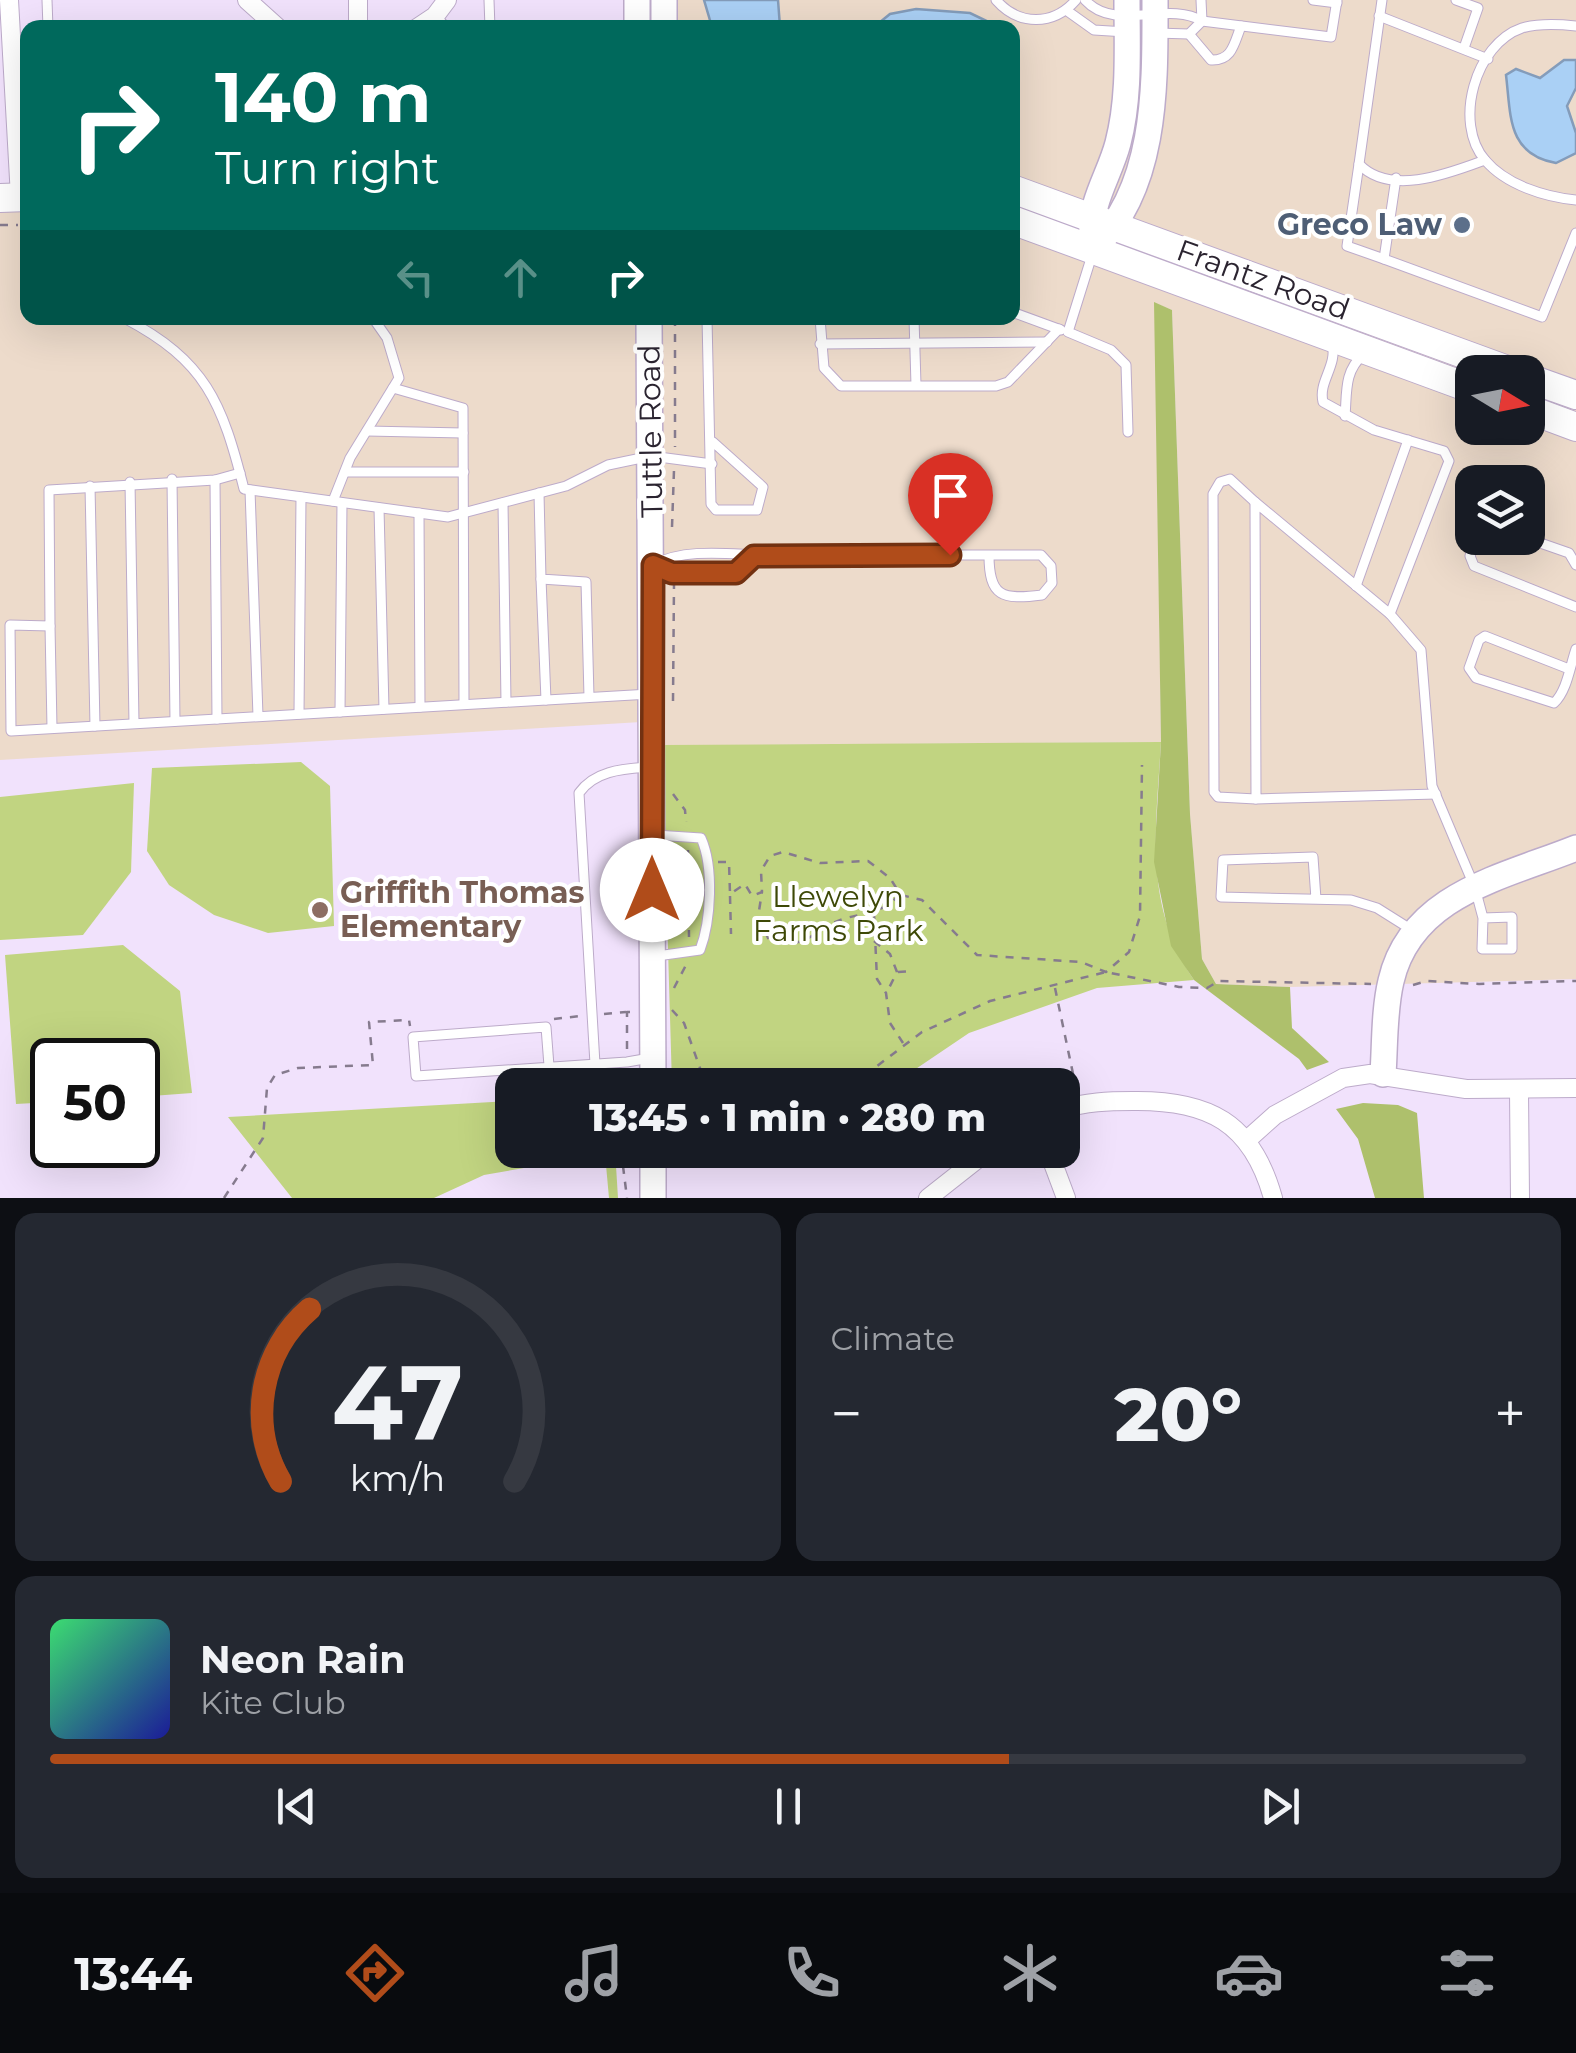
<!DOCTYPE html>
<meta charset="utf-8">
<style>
:root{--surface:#171b24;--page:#242831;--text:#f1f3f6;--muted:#9ea1a6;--line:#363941;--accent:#b04c1a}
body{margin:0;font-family:Montserrat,sans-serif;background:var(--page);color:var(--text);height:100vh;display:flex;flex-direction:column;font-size:38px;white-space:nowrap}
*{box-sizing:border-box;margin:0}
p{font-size:32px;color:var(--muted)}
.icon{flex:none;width:55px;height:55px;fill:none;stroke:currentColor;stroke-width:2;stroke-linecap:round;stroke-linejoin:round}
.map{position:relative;height:1198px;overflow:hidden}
.sheet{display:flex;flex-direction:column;gap:15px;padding:15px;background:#0d0f14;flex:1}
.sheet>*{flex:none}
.hud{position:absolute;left:20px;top:20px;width:1000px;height:305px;border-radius:20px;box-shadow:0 10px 40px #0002;background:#00695c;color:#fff;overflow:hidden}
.needle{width:65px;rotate:100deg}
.tools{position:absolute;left:1455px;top:355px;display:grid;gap:20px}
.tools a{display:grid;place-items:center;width:90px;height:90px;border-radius:20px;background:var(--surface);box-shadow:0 10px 40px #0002;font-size:50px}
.speed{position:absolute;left:30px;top:1038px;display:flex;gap:20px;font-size:50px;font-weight:700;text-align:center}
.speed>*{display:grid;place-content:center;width:130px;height:130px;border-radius:50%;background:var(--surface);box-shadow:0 10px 40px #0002;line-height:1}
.speed .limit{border:5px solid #111;border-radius:15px;background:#fff;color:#111}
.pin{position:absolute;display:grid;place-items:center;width:85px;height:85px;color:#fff;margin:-102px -42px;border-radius:50% 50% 50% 0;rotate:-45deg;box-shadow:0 0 10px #0007}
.pin .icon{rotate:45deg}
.me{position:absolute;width:110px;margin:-55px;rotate:0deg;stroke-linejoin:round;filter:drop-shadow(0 0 8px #0008)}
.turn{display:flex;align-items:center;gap:35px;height:210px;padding:0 30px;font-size:45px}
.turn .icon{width:130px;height:130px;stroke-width:2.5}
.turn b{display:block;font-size:70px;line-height:85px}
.lanes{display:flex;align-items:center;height:95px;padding:0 30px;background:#0003;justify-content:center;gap:50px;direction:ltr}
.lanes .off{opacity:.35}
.big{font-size:75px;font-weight:800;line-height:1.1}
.sheet .card{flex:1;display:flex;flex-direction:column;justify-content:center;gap:15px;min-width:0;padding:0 35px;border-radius:20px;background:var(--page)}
.sheet .dial{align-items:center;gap:0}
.dial svg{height:260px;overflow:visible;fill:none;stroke:var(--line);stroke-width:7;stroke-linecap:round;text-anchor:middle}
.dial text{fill:var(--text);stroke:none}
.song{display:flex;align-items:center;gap:30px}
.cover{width:120px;height:120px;border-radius:15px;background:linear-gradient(135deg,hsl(140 70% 55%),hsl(240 70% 35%))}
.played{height:10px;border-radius:5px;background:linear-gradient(90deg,var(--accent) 65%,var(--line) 65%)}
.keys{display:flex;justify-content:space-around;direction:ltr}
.heat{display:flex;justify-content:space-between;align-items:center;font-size:55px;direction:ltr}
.sheet .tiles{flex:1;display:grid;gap:15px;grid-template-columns:1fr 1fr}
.card:last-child{grid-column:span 2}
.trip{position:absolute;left:495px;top:1068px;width:585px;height:100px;border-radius:20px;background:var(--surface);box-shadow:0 10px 40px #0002;font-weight:800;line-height:100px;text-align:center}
.tabs{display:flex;height:160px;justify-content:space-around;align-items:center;background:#090b0e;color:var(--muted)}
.tabs .icon{width:70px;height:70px}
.tabs .selected{color:var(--accent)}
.tabs b{font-size:45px;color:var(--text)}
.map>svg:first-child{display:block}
.commercial{fill:#eddbcb;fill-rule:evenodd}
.green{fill:#c1d481}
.forest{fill:#aec06c}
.water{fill:#aad0f5;stroke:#849cba;stroke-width:2.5}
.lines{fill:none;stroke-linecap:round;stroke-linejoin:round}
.lane-casing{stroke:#bdabca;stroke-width:11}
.street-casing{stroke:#bdabca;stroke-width:20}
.secondary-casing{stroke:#bdabca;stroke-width:28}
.primary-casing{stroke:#bdabca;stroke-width:30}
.path{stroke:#867b8e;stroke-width:2.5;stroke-dasharray:8 8;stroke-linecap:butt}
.lane{stroke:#fff;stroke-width:9}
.street{stroke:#fff;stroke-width:18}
.secondary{stroke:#fff;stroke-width:25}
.primary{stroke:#fff;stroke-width:28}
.route-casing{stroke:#723111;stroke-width:25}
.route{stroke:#b04c1a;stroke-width:18}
.service-dot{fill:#5c6f8a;stroke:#fff;stroke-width:4}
.education-dot{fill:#8d6e63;stroke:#fff;stroke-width:4}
.labels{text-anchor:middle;stroke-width:8;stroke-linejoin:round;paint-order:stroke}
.service-label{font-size:30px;font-weight:bold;fill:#4e5e75;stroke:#fff;text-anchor:end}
.street-label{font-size:30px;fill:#2b2430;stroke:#fff}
.education-label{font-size:30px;font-weight:bold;fill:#785e54;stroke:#fff;text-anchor:start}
.park-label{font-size:30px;fill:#3e4907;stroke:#fff}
</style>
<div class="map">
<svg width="1576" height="1198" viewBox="0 0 1576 1198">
<rect width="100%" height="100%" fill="#f1e2fc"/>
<path class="commercial" d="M651,0H1576V979L1290,987L1216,984L1202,959L1190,814L1172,310L1155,303L1161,742L642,746L641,722L0,760V190L27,189L28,318H1012V28L651,27ZM1472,372H1528V428H1472ZM1472,482H1528V538H1472Z"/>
<g class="green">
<path d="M1161,742C1156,829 1143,904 1194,980L1097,988L969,1033L892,1085H672L662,745Z"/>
<path d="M301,762L330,786L334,926L268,933L214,915L169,885L147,851L152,768Z"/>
<path d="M134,783L131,872L83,935L0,940V797Z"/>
<path d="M123,945L180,991L192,1093L138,1097V1060H52V1102L16,1104L5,955Z"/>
<path d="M512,1101V1150H615L618,1198H609L605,1154L484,1175L434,1198H292L228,1117Z"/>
</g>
<g class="forest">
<path d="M1154,302L1172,310L1190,814L1202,959L1216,984L1290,987L1292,1028L1329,1062L1307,1070L1299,1059L1194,980L1171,946L1154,862L1161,742Z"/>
<path d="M1363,1103L1398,1105L1417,1113L1424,1198H1375L1358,1139L1336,1109Z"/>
</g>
<g class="water">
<path d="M704,0H778L780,27H712Z"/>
<path d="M916,9L970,13L999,27H874L890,14Z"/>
<path d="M1564,60H1576V88L1567,106L1576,133V153L1556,163C1507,154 1511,116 1506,75L1516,69L1540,78Z"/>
</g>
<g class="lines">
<defs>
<g id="lane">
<path d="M47,0L48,28"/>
<path d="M489,0L490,28"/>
<path d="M996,0C1019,26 1053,26 1076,0"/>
<path d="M1085,0C1115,33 1168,0 1202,21L1331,37L1337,0"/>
<path d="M1313,0L1337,3"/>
<path d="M1382,0L1359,164C1390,197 1450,173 1485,160"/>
<path d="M1456,0L1478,8L1464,48"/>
<path d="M1066,10L1094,30L1126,32"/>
<path d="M435,16L447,28"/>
<path d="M1379,16L1488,59"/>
<path d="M1576,26C1558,24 1539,23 1522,28C1475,44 1453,123 1485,160C1506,185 1545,197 1576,200"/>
<path d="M1156,33L1189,34L1202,21L1201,0"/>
<path d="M1189,34L1211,60C1232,61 1234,44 1241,26"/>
<path d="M1359,164L1347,246L1384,259"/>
<path d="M1396,178L1384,259L1542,317L1576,233"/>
<path d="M21,200L28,217"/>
<path d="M1093,252L1068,332L1111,350L1126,365L1128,432"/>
<path d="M1012,312L1061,330"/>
<path d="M124,318C206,361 222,402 244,489L448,517L566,486L608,465L651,456L712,464"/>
<path d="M707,318L711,504L716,510H757L763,487L713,442"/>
<path d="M820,318L824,368L841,386H996L1008,382L1059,329"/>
<path d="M914,318L916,385"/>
<path d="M1332,343C1338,366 1318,381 1323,402L1374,430L1444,451L1449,461L1390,614L1421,650L1432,786L1475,888L1483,918L1482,949H1512V917L1483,918"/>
<path d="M820,344L1047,342"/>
<path d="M393,388L463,408L464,704"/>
<path d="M1345,416C1347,393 1344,371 1363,355"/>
<path d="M367,431L463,433"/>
<path d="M345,472H464"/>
<path d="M240,473L215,480L49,490L50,626L10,625L11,731L650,694"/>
<path d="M172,479L175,721"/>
<path d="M215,480L217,719"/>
<path d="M130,482L134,723"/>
<path d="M90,486L95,726"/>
<path d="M250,490L258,716"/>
<path d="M539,493L541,579L586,582L589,697"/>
<path d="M333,501L350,458L399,378L387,338L373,318"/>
<path d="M1255,502L1230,479L1220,482L1213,494L1214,792L1218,797L1256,799"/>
<path d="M503,503L506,702"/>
<path d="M379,508L384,709"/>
<path d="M419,513L420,707"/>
<path d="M1476,538L1470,556L1474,566L1576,607"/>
<path d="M1526,538L1569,553L1576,565"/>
<path d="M655,564C689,546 739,556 777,555C865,555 953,555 1041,555L1051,566L1052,583L1042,595C1002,600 989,597 989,555"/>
<path d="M655,566L672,573H736L754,556"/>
<path d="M541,579L546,700"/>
<path d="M1356,586L1408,440"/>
<path d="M1390,614L1255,502L1256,799L1436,794"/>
<path d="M50,626L52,728"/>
<path d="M1569,669L1485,636L1479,640L1469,668L1476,678L1554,703C1567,691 1570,666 1576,649"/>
<path d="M340,712L342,503"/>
<path d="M299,714L301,497"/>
<path d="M655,835L701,838C714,867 711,921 700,950L657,956"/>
<path d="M1316,899L1313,857L1223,860L1221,897L1351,900L1377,908L1412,930"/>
<path d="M595,1064L579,793C595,770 624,769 649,767"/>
<path d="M549,1066L546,1027L413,1037L416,1076L627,1062L650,1058"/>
</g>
<g id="street">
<path d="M9,0L20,197"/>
<path d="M247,0L278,28"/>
<path d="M358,0V28"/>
<path d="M417,28L435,16L447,0"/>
<path d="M1519,1091L1520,1198"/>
<path d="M1062,1109C1086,1102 1108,1101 1133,1101C1208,1100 1252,1122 1273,1198"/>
<path d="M1247,1140L1275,1115L1343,1078L1370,1074L1466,1089L1576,1088"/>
<path d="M1048,1150L1066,1198"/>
<path d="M928,1198L989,1150"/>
</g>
<g id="secondary">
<path d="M637,28V0"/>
<path d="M664,28V0"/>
<path d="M1092,234C1090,202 1110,174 1118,143C1130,97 1127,47 1127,0"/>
<path d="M1093,249C1158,188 1155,83 1155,0"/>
<path d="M649,318L653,1085"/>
<path d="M1383,1074C1385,1044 1384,1010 1391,981C1411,894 1504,877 1576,848"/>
<path d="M653,1150V1198"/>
</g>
<g id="primary">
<path d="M1012,189L1513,372"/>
<path d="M0,198L28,197"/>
<path d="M1012,220L1472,389"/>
<path d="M1528,378L1576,395"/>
<path d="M1528,409L1576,427"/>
</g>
</defs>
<use href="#lane" class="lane-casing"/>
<use href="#street" class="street-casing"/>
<use href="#secondary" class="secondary-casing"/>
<use href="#primary" class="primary-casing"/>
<g class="path">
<path d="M0,225H18"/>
<path d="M675,318V447"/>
<path d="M672,527L674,470"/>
<path d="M673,701L674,584"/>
<path d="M673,794L685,810L686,822"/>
<path d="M688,850L689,937"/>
<path d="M718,862H729L730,894L745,884L752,896L762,892L761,871L770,856L783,852L820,863L868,861L890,878L900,894C882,914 866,912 843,919C809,930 811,951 769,940L758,917L762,892"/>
<path d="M901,895L922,900L977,955L1081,962L1106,972L1129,952L1140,916L1142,765"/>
<path d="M730,896L731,934"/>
<path d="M874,914L877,979L886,993L890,1023L903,1043"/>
<path d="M874,941L890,954L897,972L887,992"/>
<path d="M898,972L912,971"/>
<path d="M1413,985L1427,981L1479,984L1576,981"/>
<path d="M674,988L686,965"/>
<path d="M1055,988L1076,1088"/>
<path d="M672,1010L684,1023L706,1085"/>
<path d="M604,1014L626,1012"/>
<path d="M554,1019L581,1016"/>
<path d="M627,1049V1012H633"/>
<path d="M624,1085L627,1072"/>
<path d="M852,1085L922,1032L990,1001L1106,972L1179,987L1207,988L1219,981L1371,984"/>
<path d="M621,1150L627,1198"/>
<path d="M224,1198L263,1138L267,1088L275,1075L298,1068L373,1065L369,1022L409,1020L410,1026"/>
</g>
<use href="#lane" class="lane"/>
<use href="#street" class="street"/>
<use href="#secondary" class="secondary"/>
<use href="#primary" class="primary"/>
</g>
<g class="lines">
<defs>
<path id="route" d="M652,890L653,565L672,573H736L754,556L950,555"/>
</defs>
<use href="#route" class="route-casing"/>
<use href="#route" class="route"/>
</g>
<circle class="service-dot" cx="1462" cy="225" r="10"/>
<circle class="education-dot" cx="320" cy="910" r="10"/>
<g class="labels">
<g class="service-label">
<text x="1442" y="235">Greco Law</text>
</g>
<g class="street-label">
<text transform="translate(1263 280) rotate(20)" y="10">Frantz Road</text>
<text transform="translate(651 431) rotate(-91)" y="10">Tuttle Road</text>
</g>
<g class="education-label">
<text x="340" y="903">Griffith Thomas<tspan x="340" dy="34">Elementary</tspan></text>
</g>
<g class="park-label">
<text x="838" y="907">Llewelyn<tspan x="838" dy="34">Farms Park</tspan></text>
</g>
</g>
</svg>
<div class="tools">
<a><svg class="needle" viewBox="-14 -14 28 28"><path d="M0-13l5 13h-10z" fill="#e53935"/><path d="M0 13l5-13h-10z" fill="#9ea1a6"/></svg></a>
<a><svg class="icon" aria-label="layers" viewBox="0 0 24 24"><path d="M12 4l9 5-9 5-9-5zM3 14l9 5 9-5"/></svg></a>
</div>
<div class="speed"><div class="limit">50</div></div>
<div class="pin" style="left:950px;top:555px;background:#d93025"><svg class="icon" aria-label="arrive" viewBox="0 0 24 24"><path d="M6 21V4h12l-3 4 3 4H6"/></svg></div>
<svg class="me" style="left:652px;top:890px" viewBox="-20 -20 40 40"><circle r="19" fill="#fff"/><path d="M0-13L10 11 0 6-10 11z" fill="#b04c1a"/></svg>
<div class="trip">13:45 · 1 min · 280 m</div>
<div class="hud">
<div class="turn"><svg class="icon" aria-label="right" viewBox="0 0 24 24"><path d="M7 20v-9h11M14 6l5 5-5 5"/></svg><div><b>140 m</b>Turn right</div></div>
<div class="lanes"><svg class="icon off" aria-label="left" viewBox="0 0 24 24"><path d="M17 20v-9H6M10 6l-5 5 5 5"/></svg><svg class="icon off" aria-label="ahead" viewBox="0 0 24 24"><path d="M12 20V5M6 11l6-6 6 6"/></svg><svg class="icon" aria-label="right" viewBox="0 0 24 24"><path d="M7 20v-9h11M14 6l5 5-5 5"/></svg></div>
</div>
</div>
<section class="sheet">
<div class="tiles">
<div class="card dial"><svg viewBox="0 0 100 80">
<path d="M14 69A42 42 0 1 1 86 69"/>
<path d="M14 69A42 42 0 0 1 23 16" stroke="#b04c1a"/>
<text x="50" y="56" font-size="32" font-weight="700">47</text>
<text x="50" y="72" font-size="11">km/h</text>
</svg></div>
<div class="card"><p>Climate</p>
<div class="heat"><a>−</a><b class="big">20°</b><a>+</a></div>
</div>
<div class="card">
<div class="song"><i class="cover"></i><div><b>Neon Rain</b><p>Kite Club</p></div></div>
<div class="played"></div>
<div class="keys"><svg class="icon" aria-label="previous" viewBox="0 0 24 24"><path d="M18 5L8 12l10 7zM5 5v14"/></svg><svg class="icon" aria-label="pause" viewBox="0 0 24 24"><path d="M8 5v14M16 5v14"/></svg><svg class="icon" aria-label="next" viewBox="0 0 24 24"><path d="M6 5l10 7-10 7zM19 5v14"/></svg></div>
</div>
</div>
</section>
<nav class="tabs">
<b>13:44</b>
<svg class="icon selected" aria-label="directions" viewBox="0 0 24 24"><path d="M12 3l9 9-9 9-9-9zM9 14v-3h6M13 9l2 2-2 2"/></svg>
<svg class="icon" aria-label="music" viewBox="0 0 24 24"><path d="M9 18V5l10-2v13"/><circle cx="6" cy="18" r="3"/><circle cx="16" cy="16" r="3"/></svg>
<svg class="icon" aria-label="phone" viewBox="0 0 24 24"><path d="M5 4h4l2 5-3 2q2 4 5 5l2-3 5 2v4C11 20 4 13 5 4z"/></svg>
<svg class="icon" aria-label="climate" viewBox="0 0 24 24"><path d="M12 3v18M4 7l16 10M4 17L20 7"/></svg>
<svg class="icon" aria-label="car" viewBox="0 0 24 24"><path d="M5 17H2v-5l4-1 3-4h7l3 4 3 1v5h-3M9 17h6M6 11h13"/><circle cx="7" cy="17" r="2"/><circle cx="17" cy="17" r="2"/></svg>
<svg class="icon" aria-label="filters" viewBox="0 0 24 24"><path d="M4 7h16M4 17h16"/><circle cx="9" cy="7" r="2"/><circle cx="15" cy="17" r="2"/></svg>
</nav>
